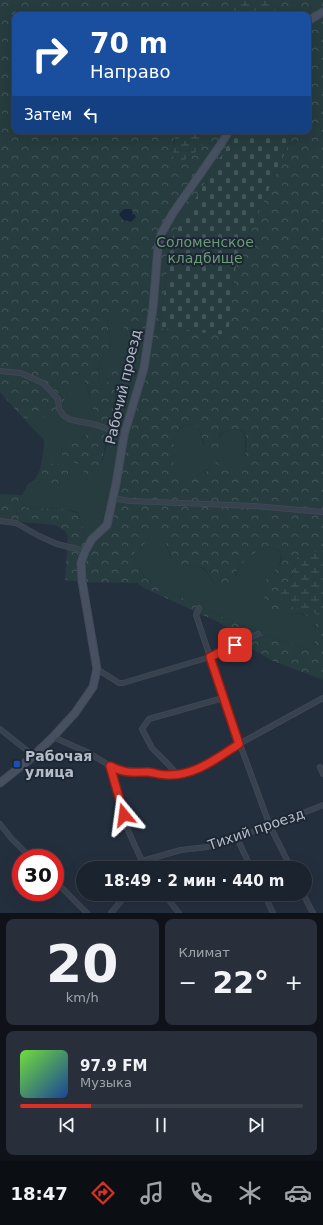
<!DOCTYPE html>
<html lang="ru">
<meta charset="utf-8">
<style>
:root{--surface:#1b232e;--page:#282f3a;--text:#f1f3f6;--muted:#a0a4aa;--line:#39404a;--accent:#d93025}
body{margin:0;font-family:"DejaVu Sans",sans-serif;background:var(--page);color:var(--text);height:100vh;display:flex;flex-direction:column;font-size:15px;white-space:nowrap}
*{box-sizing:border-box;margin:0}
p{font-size:13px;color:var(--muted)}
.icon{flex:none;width:22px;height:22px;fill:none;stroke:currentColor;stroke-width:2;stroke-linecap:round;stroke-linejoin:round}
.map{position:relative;height:913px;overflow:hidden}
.drawer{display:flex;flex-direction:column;gap:6px;padding:6px;background:#0f1319;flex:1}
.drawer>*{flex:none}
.guide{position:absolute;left:12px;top:12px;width:299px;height:122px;border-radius:8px;box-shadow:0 4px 16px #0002,0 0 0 1px var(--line);background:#1a4fa0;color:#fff;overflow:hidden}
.speed{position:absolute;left:12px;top:849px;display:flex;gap:8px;font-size:20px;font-weight:700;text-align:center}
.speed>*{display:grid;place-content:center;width:52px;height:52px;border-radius:50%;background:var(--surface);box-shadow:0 4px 16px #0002,0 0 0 1px var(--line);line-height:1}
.speed .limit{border:6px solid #d22;background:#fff;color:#111}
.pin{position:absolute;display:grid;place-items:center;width:34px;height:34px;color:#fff;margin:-17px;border-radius:8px;box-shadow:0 2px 6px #0006}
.me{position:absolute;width:44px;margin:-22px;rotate:344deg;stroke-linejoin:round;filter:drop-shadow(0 0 3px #0008)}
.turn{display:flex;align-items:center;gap:14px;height:84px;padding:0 12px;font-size:18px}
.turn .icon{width:52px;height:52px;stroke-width:2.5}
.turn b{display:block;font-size:28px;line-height:34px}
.then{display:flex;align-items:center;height:38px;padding:0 12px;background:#0003;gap:8px;font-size:15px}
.big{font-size:30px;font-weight:700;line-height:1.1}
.drawer .widget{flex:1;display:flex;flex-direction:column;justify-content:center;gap:6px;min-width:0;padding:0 14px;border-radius:8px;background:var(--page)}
.drawer .dial{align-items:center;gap:0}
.dial b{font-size:52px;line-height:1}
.song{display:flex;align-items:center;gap:12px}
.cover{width:48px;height:48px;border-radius:6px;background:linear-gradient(135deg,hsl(100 70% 55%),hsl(220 70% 35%))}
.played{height:4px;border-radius:2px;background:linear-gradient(90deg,var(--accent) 25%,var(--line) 25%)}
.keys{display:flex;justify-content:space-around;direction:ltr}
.heat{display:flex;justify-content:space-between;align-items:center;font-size:22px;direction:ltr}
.drawer .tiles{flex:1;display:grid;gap:6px;grid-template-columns:1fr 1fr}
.widget:last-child{grid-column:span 2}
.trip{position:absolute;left:76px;top:861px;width:236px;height:40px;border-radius:20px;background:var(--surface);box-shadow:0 4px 16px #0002,0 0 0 1px var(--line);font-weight:700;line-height:40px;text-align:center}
.tabs{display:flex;height:64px;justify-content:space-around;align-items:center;background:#0b0e12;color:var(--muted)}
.tabs .icon{width:28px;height:28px}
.tabs .on{color:var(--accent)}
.tabs b{font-size:18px;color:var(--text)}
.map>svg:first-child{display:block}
.green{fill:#263c3f}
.forest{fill:url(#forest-crowns);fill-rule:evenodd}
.wetland{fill:url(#wetland-marsh)}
.cemetery{fill:url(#cemetery-stones)}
.water{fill:url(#water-ripples)}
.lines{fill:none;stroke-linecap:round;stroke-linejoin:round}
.street-casing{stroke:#414a57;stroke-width:6}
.secondary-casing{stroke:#414a57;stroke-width:9}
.street{stroke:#38414e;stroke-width:4.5}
.secondary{stroke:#465061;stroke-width:7}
.route-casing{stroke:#8d1f18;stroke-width:10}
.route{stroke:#d93025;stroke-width:7}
.transit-dot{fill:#1a4fb4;stroke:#1d2633;stroke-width:1.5}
.labels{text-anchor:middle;stroke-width:4;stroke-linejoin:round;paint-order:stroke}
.park-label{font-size:14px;fill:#6b9a76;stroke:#1d2633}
.street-label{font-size:14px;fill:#b4bcc9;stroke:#1d2633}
.poi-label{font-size:14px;font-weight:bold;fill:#b4bcc9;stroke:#1d2633;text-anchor:start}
</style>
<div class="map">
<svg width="323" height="913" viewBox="0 0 323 913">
<defs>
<pattern id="forest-crowns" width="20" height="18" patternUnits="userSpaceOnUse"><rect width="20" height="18" fill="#263c3f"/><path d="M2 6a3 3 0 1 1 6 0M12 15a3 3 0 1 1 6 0" fill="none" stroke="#435659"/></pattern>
<pattern id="wetland-marsh" width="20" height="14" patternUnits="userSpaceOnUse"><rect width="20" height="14" fill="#263c3f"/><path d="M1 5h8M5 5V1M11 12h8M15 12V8" fill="none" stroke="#435659"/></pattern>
<pattern id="cemetery-stones" width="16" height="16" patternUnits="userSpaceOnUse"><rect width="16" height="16" fill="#263c3f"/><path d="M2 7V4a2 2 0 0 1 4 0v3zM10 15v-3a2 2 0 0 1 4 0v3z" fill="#435659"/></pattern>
<pattern id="water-ripples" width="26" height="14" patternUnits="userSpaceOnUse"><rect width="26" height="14" fill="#17263c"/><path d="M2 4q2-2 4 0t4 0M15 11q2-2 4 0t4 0" fill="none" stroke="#364457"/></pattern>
</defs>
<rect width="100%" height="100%" fill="#242f3e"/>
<g class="green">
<path d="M112,317H119L123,322V328L142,327L147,332L139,376L126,417L119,442L115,475L102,523L88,537L85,536C82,528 82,520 77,512L65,509L27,508L22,505V495L28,484L35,479L40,483L68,474L71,462L78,464L82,468L102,463L107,444L84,436L80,441L61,449L63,455L62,461L57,465L51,463L43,454L44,440L22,417L38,419L66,396L69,381L74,375L79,374L84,378L95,415L115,400L119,375L107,379V386L102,390C99,383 95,365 101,359C105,355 109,354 110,347C112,338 108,329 107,319Z"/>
<path d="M192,424L198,427L204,445L219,446V440L221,434C229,429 236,428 244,432C246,439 246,457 242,463C241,464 238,466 236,467L214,463C207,474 180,488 173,470C172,466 173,461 173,457C174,441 172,427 192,424Z"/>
<path d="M157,532L164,534C167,542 166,551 172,558C184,573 202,555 213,583L236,576C237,571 238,567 241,564C245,560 262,547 268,547C273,547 276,549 280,552C283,564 277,570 268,579L269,608L281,614H287L300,613L311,619L316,624L314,647L309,650L260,634L171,593L146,579L136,563L133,550H140L151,534Z"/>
</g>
<g class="forest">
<path d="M0,0H242L230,4L221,15H15V131H176L173,145L187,160L197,150L213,131H236L172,238L159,327L227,335L236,264L294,132L293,131H308V15H277L273,5L264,0H323V552L302,553L297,557L294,572L290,577L298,608C307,610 317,612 323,619V680L273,661L250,648L239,641L231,630L218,622L142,587L138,583L84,582L65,580L68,536L65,531L55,525L0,520V494L22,495V505L27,508L65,509L77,513C82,520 82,528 85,536L89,537L102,523L115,475L119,442L126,417L139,376L147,332L142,327L136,328L132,333L126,334C123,328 123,322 119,317H112L107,319C108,329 112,338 110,347C109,354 105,355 101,359C95,365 99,383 102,390L107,386C107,378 109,374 115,370L119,375C118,381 116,388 115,394C114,407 120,423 99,420C88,407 92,385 79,374L74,375C69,382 69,387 66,395C63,406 49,417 38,419C33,420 27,418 22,417L0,392ZM192,424L198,427L207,451L213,455L219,453V440L220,434C229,429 236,428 245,432C248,443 247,460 237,466L230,465L226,460H220L214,463L206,472L194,477L181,478L176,475L173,469L174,439L180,428L186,425ZM157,532L163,534C169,547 167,562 184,565C190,566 197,565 203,568C210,573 212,582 217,588C238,589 232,579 238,568C241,562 261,547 268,547C271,547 276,548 279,551C290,564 267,574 264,584C262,589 264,598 266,602C269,611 280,615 289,614C293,614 297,612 301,613C307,615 312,620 316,624L314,647L309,650L260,634L171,593L146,579L136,563L134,550H140L151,534Z"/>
<path d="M89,432C110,431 107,440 103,455C101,465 100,471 91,476L85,474C82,467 79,464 72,462C70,467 69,475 64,479C56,487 42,485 35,479L40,470L43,454L51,463L57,465L62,461C63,455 61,449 62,443L68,440C80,445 81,439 89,432Z"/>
</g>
<g class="wetland">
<path d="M242,0H264L273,5L277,15H221L230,4Z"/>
<path d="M176,131H213C203,143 194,158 179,162L173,158Z"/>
<path d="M315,552H323V619C314,606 279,612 281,594C282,585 291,580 294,572C295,567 295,562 297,557L302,553Z"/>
</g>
<path class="cemetery" d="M236,131L294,132L236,264L228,335L159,328L172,238Z"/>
<path class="water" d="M124,209H131L136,217L131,222L123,220L119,214Z"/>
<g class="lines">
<defs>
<g id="street">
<path d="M0,371L21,373L43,383L58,399L59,409L64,416L71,420L94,424L124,435"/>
<path d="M113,498L130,501L255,506L323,512"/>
<path d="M0,521L16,523L39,536L57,544L85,551"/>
<path d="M199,608L196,615L210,657L258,634"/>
<path d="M97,669L119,683H123L210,657L223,698L149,719L142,729L152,748L166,762L177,774"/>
<path d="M223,698L270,826L291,868"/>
<path d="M0,729L34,756"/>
<path d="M53,737L87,752L117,770L132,773L149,772L166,775L177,774L203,767L239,744L323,698"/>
<path d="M109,766L127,828L145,868"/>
<path d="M320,767L323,774"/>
<path d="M0,824L11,838L31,858"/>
<path d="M237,838L251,868"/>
<path d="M142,861L181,850L207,847L270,826L323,805"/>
<path d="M55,881L87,913"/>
<path d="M164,894L179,913"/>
<path d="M264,894L273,913"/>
<path d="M303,894L313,913"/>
<path d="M111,913L127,894"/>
</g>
<g id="secondary">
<path d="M308,21L323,12"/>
<path d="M0,783L30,759L53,737L75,713L93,687L97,669L82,581L81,563L85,551L92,539L107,525L116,484L124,435L144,368L153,308L158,247L161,234L173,213L221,144L229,131"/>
</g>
</defs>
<use href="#street" class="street-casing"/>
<use href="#secondary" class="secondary-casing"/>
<use href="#street" class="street"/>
<use href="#secondary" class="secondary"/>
</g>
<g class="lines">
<defs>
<path id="route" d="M124,815L110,766C126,774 132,772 148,772C155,773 161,775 167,775C195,776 217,758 239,744L210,657L235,645"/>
</defs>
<use href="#route" class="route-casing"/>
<use href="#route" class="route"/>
</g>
<rect class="transit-dot" x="13" y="760" width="8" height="8" rx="2"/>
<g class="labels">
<g class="park-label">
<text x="205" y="247">Соломенское<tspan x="205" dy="16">кладбище</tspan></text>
</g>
<g class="street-label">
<text transform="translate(123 387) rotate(-77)" y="5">Рабочий проезд</text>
<text transform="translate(256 829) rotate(-19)" y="5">Тихий проезд</text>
</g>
<g class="poi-label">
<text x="25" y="761">Рабочая<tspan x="25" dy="16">улица</tspan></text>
</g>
</g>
</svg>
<div class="speed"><div class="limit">30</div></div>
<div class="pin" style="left:235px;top:645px;background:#d93025"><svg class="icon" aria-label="arrive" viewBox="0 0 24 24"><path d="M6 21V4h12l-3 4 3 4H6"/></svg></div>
<svg class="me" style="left:124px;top:815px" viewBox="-20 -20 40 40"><path d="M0-17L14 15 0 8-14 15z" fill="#d93025" stroke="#fff" stroke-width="4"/></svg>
<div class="trip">18:49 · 2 мин · 440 m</div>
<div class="guide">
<div class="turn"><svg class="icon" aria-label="right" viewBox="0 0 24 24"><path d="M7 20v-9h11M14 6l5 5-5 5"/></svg><div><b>70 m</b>Направо</div></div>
<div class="then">Затем<svg class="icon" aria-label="left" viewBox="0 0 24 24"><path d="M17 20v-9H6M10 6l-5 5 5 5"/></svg></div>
</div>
</div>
<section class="drawer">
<div class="tiles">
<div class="widget dial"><b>20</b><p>km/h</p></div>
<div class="widget"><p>Климат</p>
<div class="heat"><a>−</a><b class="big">22°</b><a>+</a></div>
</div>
<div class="widget">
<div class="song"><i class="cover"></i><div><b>97.9 FM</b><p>Музыка</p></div></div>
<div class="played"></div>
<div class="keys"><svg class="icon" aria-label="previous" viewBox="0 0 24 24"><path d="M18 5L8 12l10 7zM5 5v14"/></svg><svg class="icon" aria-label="pause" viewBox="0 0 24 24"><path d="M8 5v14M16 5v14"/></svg><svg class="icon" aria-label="next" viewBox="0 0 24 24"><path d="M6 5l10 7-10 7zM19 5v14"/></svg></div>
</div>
</div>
</section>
<nav class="tabs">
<b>18:47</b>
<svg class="icon on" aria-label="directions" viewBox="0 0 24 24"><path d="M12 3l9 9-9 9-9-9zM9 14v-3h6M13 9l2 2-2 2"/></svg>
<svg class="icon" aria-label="music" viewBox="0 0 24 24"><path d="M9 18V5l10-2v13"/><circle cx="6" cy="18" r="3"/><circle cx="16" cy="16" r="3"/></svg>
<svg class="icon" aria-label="phone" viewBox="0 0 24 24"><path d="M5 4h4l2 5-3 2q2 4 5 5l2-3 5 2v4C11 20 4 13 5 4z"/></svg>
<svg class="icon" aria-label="climate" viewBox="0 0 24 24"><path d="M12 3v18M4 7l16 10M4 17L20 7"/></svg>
<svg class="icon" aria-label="car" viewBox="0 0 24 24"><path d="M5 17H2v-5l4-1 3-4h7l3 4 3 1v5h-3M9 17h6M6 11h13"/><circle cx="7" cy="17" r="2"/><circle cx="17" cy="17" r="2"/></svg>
</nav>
